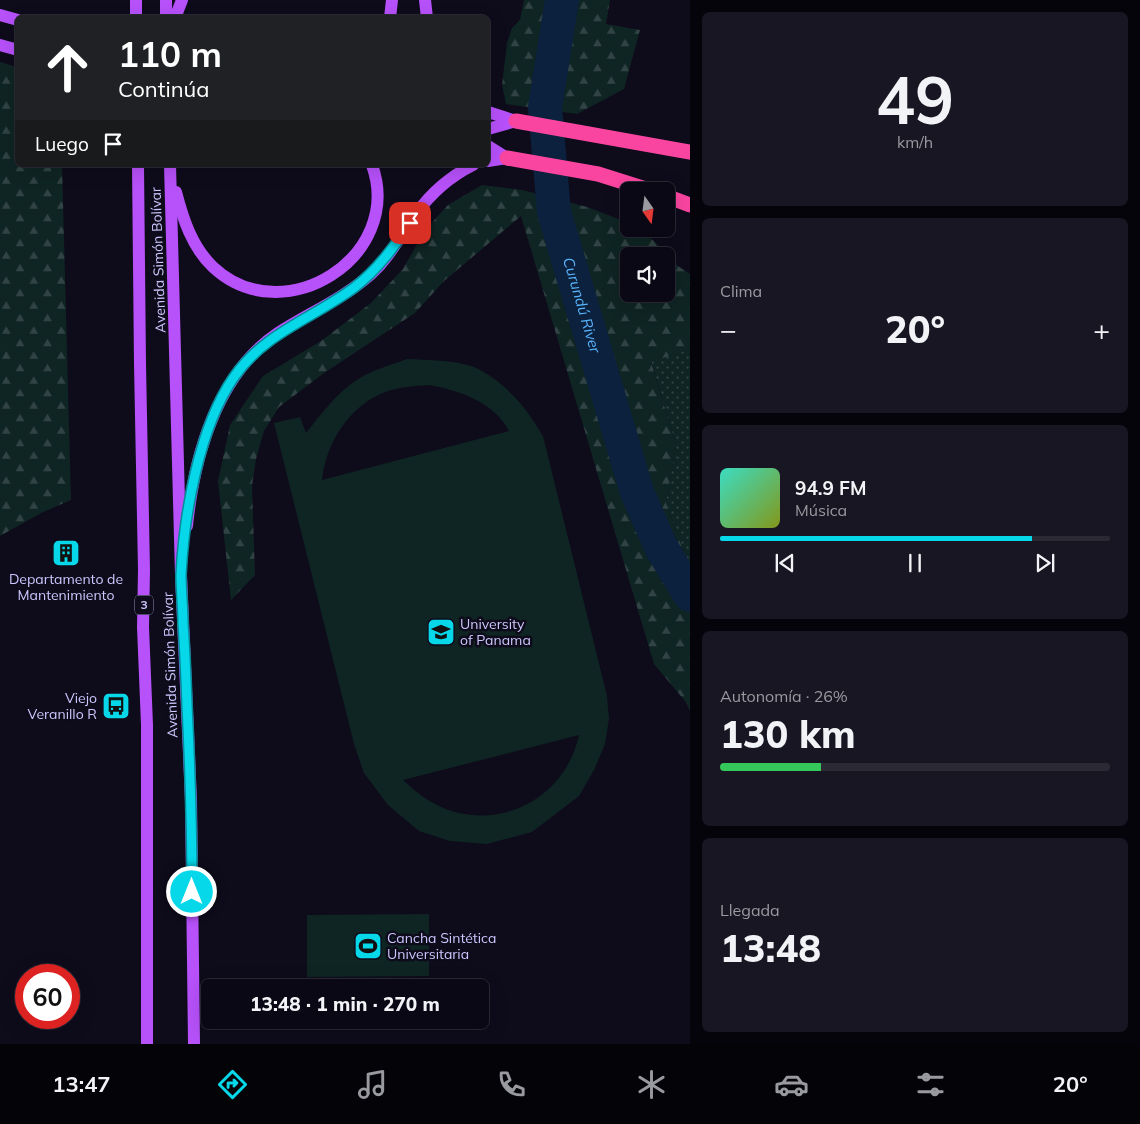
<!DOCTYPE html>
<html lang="es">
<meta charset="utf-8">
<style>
:root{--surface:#0a0814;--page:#181622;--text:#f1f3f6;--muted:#999aa0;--line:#2a2934;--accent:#06d8ea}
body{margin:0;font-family:Mulish,sans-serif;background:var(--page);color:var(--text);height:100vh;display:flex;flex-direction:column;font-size:19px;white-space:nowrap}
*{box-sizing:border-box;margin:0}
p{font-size:16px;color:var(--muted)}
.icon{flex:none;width:28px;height:28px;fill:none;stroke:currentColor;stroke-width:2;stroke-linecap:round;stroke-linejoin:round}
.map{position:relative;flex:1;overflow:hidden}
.panel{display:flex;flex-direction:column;gap:12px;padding:12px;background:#06040b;width:450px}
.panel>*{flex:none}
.hud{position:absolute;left:15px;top:15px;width:475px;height:152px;border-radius:8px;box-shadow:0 5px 20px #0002,0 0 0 1px var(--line);background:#202124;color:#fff;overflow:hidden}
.needle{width:32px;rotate:166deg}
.tools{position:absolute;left:620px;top:182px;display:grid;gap:10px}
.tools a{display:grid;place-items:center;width:55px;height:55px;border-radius:8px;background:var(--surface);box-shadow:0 5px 20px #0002,0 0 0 1px var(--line);font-size:25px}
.speed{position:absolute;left:15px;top:964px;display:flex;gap:10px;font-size:25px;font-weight:700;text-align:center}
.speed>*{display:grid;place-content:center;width:65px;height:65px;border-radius:50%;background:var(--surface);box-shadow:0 5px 20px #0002,0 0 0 1px var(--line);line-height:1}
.speed .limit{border:8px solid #d22;background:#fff;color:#111}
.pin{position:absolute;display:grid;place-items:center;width:42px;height:42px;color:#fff;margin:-21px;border-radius:10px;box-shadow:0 2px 8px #0006}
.me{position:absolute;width:55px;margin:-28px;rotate:0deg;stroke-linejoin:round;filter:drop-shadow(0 0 4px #0008)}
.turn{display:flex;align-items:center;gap:18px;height:105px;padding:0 20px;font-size:22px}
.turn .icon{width:65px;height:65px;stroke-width:2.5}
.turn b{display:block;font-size:35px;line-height:42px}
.then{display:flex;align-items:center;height:48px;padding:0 20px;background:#0003;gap:10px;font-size:19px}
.big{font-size:38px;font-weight:800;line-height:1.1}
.panel .widget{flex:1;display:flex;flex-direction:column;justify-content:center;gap:8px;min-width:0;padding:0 18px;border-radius:8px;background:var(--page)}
.panel .dial{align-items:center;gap:0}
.dial b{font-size:65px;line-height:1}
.song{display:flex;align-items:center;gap:15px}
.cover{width:60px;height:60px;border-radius:8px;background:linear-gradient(135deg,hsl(170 70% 55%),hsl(70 70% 35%))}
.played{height:5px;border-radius:2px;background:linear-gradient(90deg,var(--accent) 80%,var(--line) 80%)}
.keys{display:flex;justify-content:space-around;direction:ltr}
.heat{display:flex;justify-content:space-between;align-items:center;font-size:28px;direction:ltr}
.charge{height:8px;border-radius:4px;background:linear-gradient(90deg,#34c759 26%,var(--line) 0)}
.trip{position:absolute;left:201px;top:979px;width:288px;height:50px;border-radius:8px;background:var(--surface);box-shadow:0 5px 20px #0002,0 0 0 1px var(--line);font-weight:800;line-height:50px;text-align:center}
.menu{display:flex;height:80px;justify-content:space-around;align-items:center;background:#040308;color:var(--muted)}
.menu .icon{width:35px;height:35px}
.menu .selected{color:var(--accent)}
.menu b{font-size:22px;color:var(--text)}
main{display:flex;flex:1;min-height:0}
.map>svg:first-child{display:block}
.grass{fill:url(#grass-dots)}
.forest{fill:url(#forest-firs);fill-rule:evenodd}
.pitch{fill:#0f2523;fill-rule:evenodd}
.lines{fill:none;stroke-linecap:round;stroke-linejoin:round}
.river{stroke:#0c213e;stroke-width:34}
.major{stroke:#b751fa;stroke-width:12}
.highway{stroke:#fa45a0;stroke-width:15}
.route-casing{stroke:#048c98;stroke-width:12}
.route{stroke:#06d8ea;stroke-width:9}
.labels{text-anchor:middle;stroke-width:5;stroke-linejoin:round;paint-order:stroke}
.shield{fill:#0e0b1b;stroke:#938fba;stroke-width:1}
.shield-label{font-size:12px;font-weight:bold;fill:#ccc7fe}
.street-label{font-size:14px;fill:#ccc7fe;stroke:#0e0b1b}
.poi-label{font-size:14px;fill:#ccc7fe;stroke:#0e0b1b;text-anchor:start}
.water-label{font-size:15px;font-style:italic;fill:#58b3fb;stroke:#0e0b1b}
</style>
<main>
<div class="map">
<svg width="690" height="1044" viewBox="0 0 690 1044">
<defs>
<pattern id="grass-dots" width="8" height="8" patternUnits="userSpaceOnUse" patternTransform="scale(1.25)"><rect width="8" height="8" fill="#0f2523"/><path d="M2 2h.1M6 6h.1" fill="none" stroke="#314344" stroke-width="1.8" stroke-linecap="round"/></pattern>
<pattern id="forest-firs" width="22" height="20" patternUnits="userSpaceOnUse" patternTransform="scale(1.25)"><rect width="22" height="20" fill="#0f2523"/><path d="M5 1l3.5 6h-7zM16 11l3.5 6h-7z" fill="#314344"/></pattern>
</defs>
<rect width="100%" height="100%" fill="#0e0b1b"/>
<path class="grass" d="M690,349V570L666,503L676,445L651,361Z"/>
<g class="forest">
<path d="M524,0H610L606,24L640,30L624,89L577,114L506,104L502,85L507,43L512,28L520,20Z"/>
<path d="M0,62L17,67L18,165H62L71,500L41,513L0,536Z"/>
<path d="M482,185L522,190L587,207L629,223V229H642L678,266L690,274V349L651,362L676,445L666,503L690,570V710L685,701L654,664L521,216L444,281L415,313L324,373L279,407L264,431L256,459L252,486L255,575L231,600L218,481L230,425L263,376L321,341L371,303L403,269L425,230L448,205ZM666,256V294H629V256Z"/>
</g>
<g class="pitch">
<path d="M407,359C427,360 457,360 476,368C506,382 527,409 543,436L607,696L609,719L605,744L594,770L579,796L532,832L487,844L450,841L419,831L388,805L364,773L354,744L274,423L300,417L306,433C322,413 338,391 360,378C375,369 391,365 407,359ZM430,385C460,391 494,402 509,431L322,480C326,443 349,406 385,392C399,387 415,386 430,385ZM579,735C567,792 511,827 455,812C435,807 418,794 403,780Z"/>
<path d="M429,914V976L307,977V915Z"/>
</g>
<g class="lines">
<path class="river" id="s1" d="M562,0L545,107L554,212L637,492L661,547L690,595"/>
<g class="major">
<path d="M136,0V18"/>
<path d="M166,0V18"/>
<path d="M425,0L427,18"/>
<path d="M0,15L18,20"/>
<path d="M175,18L182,0"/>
<path d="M390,18L392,0"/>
<path d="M0,45L18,50"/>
<path d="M488,112L516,121"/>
<path d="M488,129L516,121"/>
<path d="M488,146L507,158"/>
<path d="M488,161L507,158"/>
<path d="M138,165L140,364L144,570L143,627L147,725V1044"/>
<path d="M170,165L181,575L191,800L194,1044"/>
<path d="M176,192C183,219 192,247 213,267C283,333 405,257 372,165"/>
<path d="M187,526C194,456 217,374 278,333C309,313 343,299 371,274C390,257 401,234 416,214C431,193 449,177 473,165"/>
</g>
<g class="highway">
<path d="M516,121L690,152"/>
<path d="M507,158L598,174L652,191"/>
<path d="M666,196L690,205"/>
</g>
</g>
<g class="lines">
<defs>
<path id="route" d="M192,892C192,829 190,767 187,705C186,678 185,651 183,624C183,608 181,591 181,575C184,515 199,427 234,377C265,332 314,318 355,287C378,269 394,247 410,223"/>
</defs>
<use href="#route" class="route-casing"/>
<use href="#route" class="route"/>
</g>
<defs>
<symbol id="building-square" viewBox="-11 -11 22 22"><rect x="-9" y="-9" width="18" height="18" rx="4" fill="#06d8ea" stroke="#0e0b1b"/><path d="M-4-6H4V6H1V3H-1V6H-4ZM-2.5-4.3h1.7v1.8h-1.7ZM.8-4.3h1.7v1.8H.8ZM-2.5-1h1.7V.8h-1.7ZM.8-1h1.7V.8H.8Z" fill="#111"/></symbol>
<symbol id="university-square" viewBox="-11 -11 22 22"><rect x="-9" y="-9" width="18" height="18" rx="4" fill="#06d8ea" stroke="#0e0b1b"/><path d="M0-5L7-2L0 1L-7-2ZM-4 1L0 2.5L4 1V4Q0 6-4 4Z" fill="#111"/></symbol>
<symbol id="bus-square" viewBox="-11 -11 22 22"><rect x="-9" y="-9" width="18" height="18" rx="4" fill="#06d8ea" stroke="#0e0b1b"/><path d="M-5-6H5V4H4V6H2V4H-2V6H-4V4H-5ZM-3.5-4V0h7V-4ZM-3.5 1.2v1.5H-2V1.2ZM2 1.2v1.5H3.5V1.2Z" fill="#111"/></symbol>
<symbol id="stadium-square" viewBox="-11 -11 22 22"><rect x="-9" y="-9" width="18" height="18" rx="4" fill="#06d8ea" stroke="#0e0b1b"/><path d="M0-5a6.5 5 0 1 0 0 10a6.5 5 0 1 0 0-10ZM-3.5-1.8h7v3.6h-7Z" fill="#111"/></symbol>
</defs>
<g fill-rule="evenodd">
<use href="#building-square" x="50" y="537" width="32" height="32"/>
<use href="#university-square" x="425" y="616" width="32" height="32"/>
<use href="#bus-square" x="100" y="690" width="32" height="32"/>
<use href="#stadium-square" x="352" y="930" width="32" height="32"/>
</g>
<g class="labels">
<rect class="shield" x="135" y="595.5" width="18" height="19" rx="4"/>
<g class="shield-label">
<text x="144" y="609">3</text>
</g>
<g class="street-label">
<text transform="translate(158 260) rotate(-92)" y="5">Avenida Simón Bolívar</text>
<text transform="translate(170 665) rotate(-92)" y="5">Avenida Simón Bolívar</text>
</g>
<g class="poi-label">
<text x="66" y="584" text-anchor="middle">Departamento de<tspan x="66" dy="16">Mantenimiento</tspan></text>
<text x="460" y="629">University<tspan x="460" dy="16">of Panama</tspan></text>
<text x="97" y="703" text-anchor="end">Viejo<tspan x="97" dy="16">Veranillo R</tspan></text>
<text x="387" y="943">Cancha Sintética<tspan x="387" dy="16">Universitaria</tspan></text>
</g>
<g class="water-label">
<text dy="5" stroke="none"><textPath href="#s1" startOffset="311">Curundú River</textPath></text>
</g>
</g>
</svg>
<div class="tools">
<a><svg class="needle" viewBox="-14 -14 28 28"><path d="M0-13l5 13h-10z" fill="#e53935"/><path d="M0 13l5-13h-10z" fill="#999aa0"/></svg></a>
<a><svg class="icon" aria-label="sound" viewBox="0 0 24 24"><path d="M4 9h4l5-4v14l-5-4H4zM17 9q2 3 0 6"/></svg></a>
</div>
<div class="speed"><div class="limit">60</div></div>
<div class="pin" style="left:410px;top:223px;background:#d93025"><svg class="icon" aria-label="arrive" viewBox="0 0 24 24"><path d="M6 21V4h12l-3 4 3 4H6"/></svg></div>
<svg class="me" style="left:192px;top:892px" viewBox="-20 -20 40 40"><circle r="17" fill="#06d8ea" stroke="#fff" stroke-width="3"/><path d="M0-11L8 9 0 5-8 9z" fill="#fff"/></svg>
<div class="trip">13:48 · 1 min · 270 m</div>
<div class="hud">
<div class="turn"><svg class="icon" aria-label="ahead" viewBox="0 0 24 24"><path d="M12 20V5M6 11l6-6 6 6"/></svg><div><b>110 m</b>Continúa</div></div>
<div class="then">Luego<svg class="icon" aria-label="arrive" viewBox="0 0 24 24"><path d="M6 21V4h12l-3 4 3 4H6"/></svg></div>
</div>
</div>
<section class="panel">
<div class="widget dial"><b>49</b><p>km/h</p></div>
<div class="widget"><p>Clima</p>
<div class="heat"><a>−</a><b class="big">20°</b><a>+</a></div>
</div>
<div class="widget">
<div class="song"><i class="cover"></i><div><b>94.9 FM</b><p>Música</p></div></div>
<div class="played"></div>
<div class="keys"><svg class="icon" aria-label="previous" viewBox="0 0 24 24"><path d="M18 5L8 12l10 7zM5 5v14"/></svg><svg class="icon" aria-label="pause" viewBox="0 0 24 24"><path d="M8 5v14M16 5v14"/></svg><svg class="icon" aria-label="next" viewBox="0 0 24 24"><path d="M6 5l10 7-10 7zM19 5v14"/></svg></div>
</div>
<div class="widget"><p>Autonomía · 26%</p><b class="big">130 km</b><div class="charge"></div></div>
<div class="widget"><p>Llegada</p><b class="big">13:48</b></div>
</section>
</main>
<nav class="menu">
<b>13:47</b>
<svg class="icon selected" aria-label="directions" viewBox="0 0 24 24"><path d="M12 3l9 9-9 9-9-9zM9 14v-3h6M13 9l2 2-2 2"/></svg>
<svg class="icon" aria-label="music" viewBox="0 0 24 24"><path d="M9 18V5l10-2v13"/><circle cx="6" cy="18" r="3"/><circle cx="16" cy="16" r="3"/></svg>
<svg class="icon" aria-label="phone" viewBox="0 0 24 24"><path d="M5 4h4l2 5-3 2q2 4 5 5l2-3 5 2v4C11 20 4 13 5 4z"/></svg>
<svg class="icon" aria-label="climate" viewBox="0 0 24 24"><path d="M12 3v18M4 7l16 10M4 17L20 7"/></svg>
<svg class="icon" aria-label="car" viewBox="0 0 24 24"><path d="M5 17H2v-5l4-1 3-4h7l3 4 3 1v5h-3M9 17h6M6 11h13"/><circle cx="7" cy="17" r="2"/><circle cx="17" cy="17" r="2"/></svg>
<svg class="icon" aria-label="filters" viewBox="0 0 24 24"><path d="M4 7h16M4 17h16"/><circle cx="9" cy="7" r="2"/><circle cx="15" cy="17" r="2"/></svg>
<b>20°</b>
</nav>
